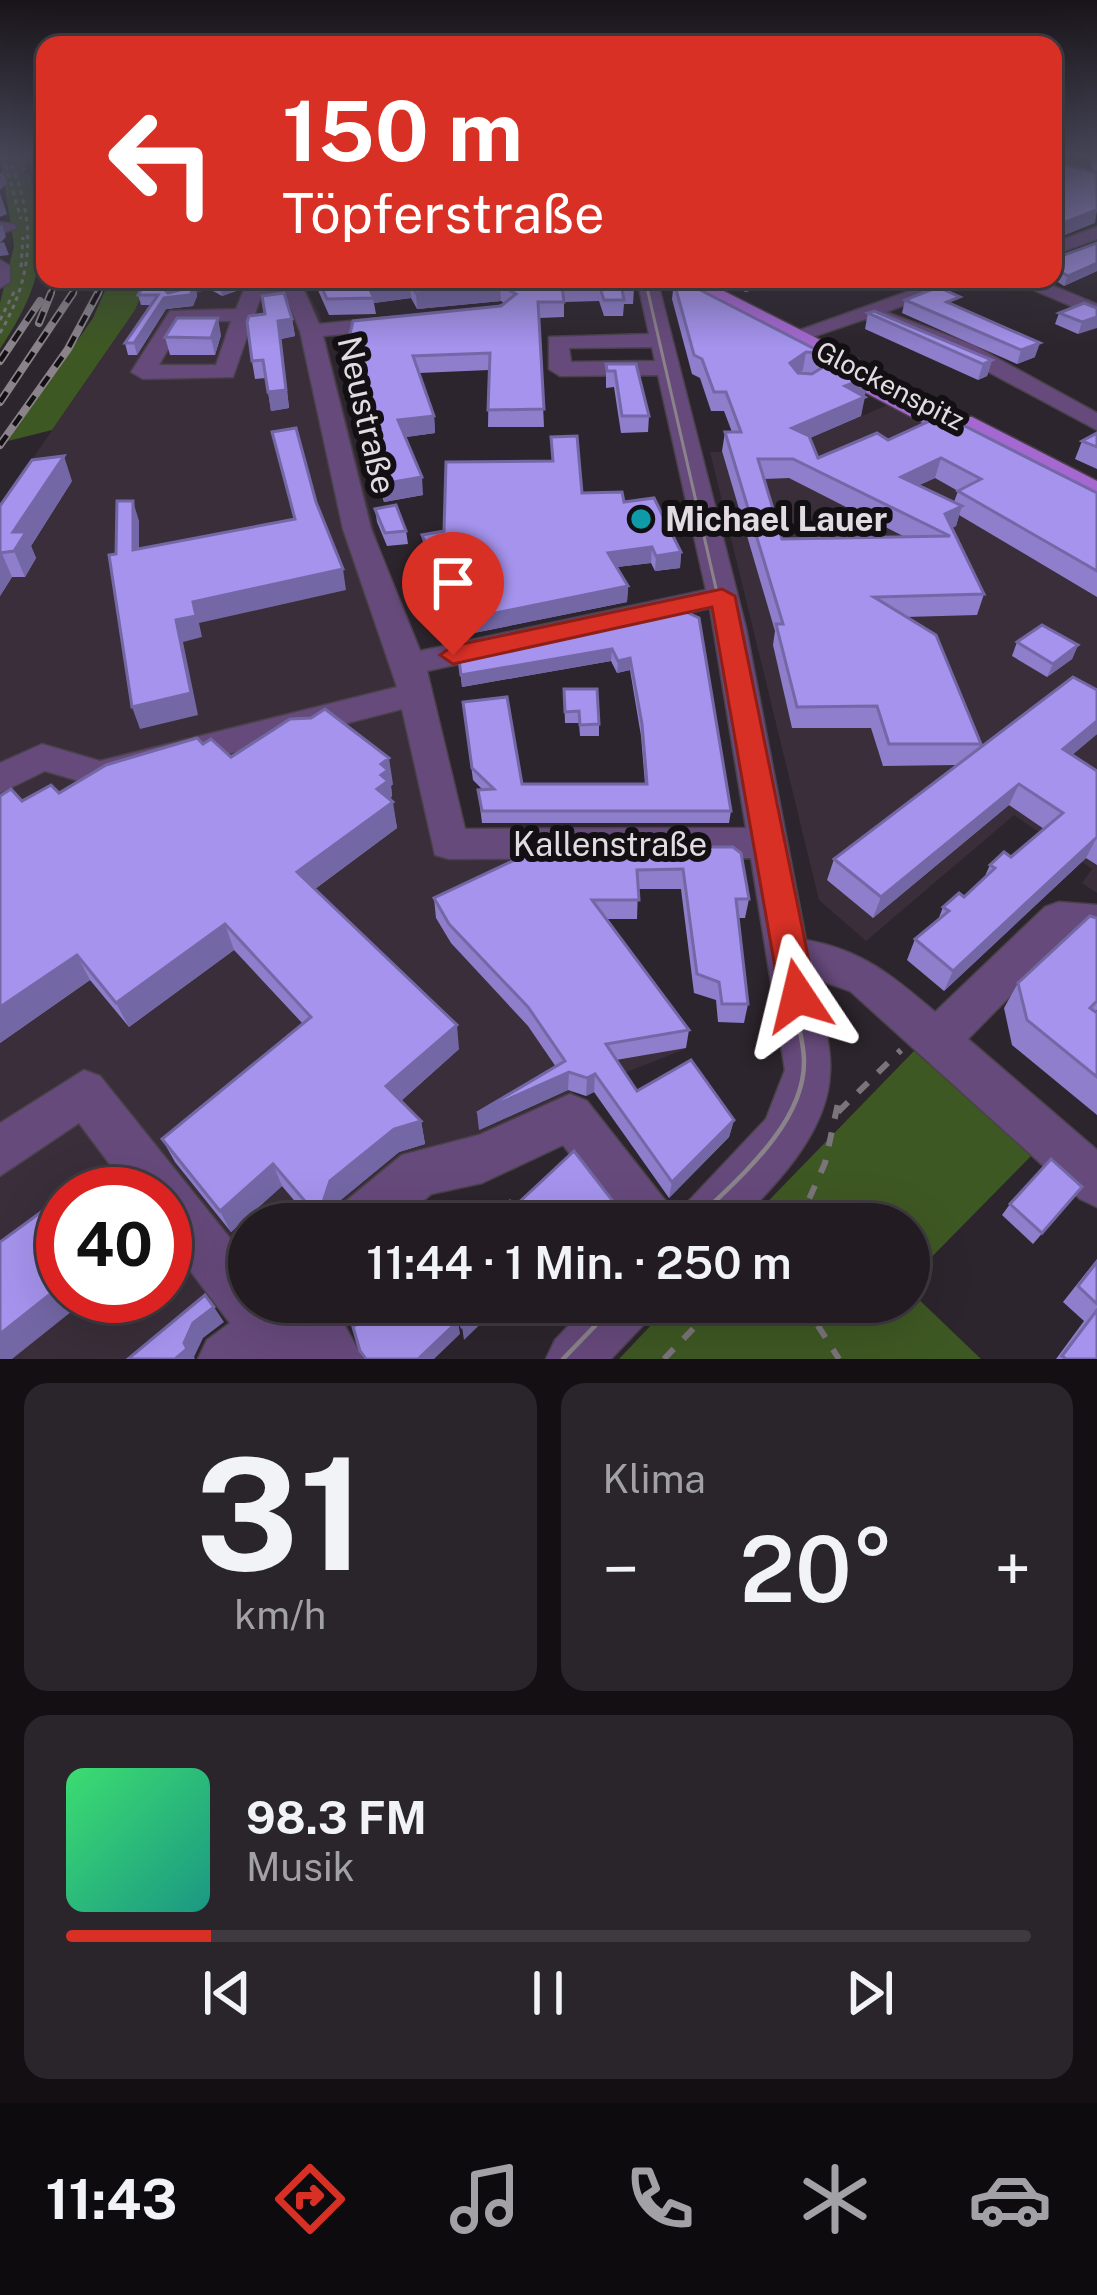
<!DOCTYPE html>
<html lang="de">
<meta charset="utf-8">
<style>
:root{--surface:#221c22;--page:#2a252a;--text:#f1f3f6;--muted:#a2a1a5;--line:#3f3a40;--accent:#d93025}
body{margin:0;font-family:"Public Sans",sans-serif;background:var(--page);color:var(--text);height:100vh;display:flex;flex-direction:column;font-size:45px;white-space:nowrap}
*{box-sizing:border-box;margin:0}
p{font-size:39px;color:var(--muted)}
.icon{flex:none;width:66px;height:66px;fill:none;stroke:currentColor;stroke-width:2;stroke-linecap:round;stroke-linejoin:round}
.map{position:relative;height:1359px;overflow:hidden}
.side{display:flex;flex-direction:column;gap:24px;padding:24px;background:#130f13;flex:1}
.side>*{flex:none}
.guide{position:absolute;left:36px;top:36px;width:1026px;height:252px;border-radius:24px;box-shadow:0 12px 48px #0002,0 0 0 3px var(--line);background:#d93025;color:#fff;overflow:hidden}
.speed{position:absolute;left:36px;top:1167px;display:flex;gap:24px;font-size:60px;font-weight:700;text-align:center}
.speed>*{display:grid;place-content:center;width:156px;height:156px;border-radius:50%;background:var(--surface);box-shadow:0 12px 48px #0002,0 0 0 3px var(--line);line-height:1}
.speed .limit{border:18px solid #d22;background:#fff;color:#111}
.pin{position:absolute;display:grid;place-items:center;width:102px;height:102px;color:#fff;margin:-123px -51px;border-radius:50% 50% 50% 0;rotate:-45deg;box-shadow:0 0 12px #0007}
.pin .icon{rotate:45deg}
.me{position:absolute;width:132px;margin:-66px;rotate:350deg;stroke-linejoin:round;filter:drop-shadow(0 0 9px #0008)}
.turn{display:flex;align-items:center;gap:42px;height:252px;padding:0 48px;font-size:54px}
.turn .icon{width:156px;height:156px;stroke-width:2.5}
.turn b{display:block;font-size:84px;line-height:102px}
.big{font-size:90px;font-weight:600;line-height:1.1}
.side .widget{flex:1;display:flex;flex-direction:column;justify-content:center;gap:18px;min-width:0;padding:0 42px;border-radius:24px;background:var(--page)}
.side .dial{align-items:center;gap:0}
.dial b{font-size:156px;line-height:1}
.song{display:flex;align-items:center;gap:36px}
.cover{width:144px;height:144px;border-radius:18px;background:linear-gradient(135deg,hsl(140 70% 55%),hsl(170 70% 35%))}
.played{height:12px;border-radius:6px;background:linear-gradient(90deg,var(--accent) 15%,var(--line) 15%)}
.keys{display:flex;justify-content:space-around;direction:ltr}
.heat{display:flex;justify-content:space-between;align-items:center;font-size:66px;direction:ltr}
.side .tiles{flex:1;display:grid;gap:24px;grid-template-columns:1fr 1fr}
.widget:last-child{grid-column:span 2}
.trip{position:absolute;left:228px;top:1203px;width:702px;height:120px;border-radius:60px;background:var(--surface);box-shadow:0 12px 48px #0002,0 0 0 3px var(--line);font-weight:600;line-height:120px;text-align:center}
.menu{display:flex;height:192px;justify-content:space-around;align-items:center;background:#0e0b0e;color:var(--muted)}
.menu .icon{width:84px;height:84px}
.menu .selected{color:var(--accent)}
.menu b{font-size:54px;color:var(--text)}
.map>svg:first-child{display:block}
.built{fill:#392e39;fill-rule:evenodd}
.green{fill:#3e5823}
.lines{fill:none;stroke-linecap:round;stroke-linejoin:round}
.minor-casing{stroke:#4a424a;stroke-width:3}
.major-casing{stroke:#4a424a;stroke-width:3}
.path-far1{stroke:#7b747b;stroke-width:3;stroke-dasharray:4.5 4.5;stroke-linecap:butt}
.path{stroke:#7b747b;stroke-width:6;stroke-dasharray:14 14;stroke-linecap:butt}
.minor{fill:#674a7c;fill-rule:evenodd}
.major{fill:#a568d0;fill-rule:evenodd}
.tram-far1{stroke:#8a838a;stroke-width:3}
.tram{stroke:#8a838a;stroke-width:4.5}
.rail-far1-casing{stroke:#8a838a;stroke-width:6}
.rail-casing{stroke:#8a838a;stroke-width:8}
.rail-far1{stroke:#131013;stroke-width:3;stroke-dasharray:10;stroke-linecap:butt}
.rail{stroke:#131013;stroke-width:4.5;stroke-dasharray:12;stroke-linecap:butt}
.wall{fill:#8e7ecc;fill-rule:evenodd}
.shaded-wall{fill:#7467a6}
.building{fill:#a593ed;stroke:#7467a6;stroke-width:3;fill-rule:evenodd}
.route{fill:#d93025;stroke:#8d1f18;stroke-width:3}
.culture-dot{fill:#0f9aa8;stroke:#131013;stroke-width:4.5}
.labels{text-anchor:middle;stroke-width:12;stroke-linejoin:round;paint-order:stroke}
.far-street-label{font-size:27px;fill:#e2dce2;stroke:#131013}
.street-label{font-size:33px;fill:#e2dce2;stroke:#131013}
.poi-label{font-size:33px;font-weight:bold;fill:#e2dce2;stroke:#131013;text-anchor:start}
</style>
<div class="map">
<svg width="1097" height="1359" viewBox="0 0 1097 1359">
<rect width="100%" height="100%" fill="#2d252d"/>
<g class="built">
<path d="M148,279H301L320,315L378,543L428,665L459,836L527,839L685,1049L528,1111L384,1224H249V1288L221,1295L143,1359H0V506L135,310ZM63,1194H165V1296H63Z"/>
<path d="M890,404L1097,513V893L1082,883L1092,869L1014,815L866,941L819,900L710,452L779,451Z"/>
</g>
<g class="green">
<path d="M0,156H30L23,174H30C47,252 44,282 0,349V303L14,246Z"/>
<path d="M110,279H148L135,310L52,430L8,441L93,318Z"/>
<path d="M914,1051L1032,1155L909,1280V1224H746Z"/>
<path d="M909,1290L981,1359H619L673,1302H909Z"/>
</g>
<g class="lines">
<defs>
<g id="minor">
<path d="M0,222L14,224L17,228L0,234Z"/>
<path d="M1097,227V239L1053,255V243Z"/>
<path d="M0,260L10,266V282L0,288Z"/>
<path d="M202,279H234L173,300L163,294Z"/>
<path d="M279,279H299L319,324L393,317L404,323L393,329L323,336L371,529L420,651L706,590L658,375L560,376L549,369V337L649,334L637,279H657L746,628L806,940C862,950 893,976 935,1012L1045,907L1059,902L1097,905V944L1069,936L968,1039L1097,1150V1207L1080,1199L850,991L813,978C819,1007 832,1043 830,1072C828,1133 776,1184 737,1224H624L563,1145L482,1183L431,1194L396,1224H333L340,1206L402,1155L479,1135L570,1094L587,1101L679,1218L684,1206L766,1119L785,1070L751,858L449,859L435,855L402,709L100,787L45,771L0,793V763L42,744L100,761L397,687L343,529L300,331L285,294L261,296L233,377L143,379L131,372L170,311L236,309L245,287ZM184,321H231L216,365H159ZM652,347L655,361L571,362L569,348ZM710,608L746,828L465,829L427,671Z"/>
<path d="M943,279H973L886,312L973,345L1097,413V430L957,355L865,319L783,347L772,340Z"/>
<path d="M1008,279H1036L1097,304V317Z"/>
<path d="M84,1070L100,1076L249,1262V1302H332L363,1359H198L207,1340L230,1323L165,1238V1194H132L79,1123L0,1176V1123Z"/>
<path d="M591,1302H655L647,1321L611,1359H546L555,1340Z"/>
</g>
<path id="major" d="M672,279H700L858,359V368L953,417H972L1097,481V502L985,446H966L814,365V356Z"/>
</defs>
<use href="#minor" class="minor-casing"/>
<use href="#major" class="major-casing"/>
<g class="path-far1">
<path d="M3,156L21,219"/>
<path d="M21,267L23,237"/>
<path d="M0,320L15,290"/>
<path d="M0,333C35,273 36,219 8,156"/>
</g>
<g class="path">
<path d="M838,1112L901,1050"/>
<path d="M798,1224L825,1163L840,1094"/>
<path d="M803,1302L839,1359"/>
<path d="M664,1359L719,1302"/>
</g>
<use href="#minor" class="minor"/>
<use href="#major" class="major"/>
<path class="tram-far1" d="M645,279L726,632L791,989"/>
<g class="tram">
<path d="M692,1224C733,1182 804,1127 804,1062C804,1038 794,1010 790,986"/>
<path d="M563,1359L618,1302"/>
</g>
<defs>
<g id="rail-far1">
<path d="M37,156L45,202"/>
<path d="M50,296L57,279"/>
<path d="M72,296L80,279"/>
<path d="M97,296L106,279"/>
</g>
<g id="rail">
<path d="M39,323L51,293"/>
<path d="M0,361L40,301"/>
<path d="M0,402L73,293"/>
<path d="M0,445L68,349L98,293"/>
</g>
</defs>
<use href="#rail-far1" class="rail-far1-casing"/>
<use href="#rail" class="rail-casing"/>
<use href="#rail-far1" class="rail-far1"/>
<use href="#rail" class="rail"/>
</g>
<g class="wall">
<path d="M1092,156H1097V172L1091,168Z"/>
<path d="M1097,243V271L1064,286L1053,279V259Z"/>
<path d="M238,279L239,290L222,296L213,291L211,280Z"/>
<path d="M313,279H632L634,288L633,304H624L623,316H604L599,301L564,302V317L539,318L544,427H488L489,370L419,373L434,416L435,433L405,437L423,495L384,502L346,378L344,361L504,303L501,301L417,309L411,298L374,303L376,314L329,315Z"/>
<path d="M713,279H783L746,292Z"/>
<path d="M674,282L869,377L863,396L861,416L810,438L818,458L888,440L1097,493V597L959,515L956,526L952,528L984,594L977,615L906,617L981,744L979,748L1097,690V734L1072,755L1097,771V865L1086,858L944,991L907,960L915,939L938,920L943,907L964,897L984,878L990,865L1011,857L1044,829L1009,805L873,918L827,880L834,859L957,765L883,766L871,728H792L773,645L775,631L722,451L725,432H732L724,411H711L700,378L692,374L672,299ZM789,478L905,537L782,539L764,479ZM935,478L958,491L954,502L919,485Z"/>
<path d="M195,286L197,296L193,306L166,309L137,355H128L125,343L150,305H141L138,295L165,290L168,293Z"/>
<path d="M905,300L958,307L1035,357L1017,364L902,313Z"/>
<path d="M1097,308L1078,334L1055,324L1059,313Z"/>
<path d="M868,313L992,360L987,376L978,380L865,329Z"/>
<path d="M292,319L295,336L281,339L289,408L271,411L266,378L255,379L252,361Z"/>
<path d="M221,335L215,355H170L165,337Z"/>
<path d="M606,364H636L649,416L648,432L621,433L614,387L606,388Z"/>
<path d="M1097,433V469L1075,459L1082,441Z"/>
<path d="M72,481L31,546L36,558L25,577H12L0,596V506Z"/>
<path d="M582,493L624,502L681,552L680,568L655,571L651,563L617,567L628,586L627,602L439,640L431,621L429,605L486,594L480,579L439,587L424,551L422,535L444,531Z"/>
<path d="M375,509L406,531L408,544L387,546L377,522Z"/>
<path d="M643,616L731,811L729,823H482L478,790H483L473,780L464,714L522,784H645L641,736L630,670L617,673L611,661L462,687L459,660Z"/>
<path d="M1017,642L1078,645L1072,659L1047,677L1012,656Z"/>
<path d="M564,689L599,724V736H580L579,723H565Z"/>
<path d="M203,744L231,757L393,784L391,786L392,796L391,797L397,828L315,889L459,1049L401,1101L421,1121L425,1144L399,1152L337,1203L336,1207L342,1224H314L282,1186L231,1232L175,1162L162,1139L303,1024L234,950L129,1027L90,980L0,1043L22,801L59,793Z"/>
<path d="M733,847L749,899L745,918H739L748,1004L744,1023L718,1022L716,1000L694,993L681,889H638L637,919H606L689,1030L686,1048L616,1060L637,1091L734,1120L729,1137L669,1198L594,1092L586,1096L568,1090L479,1130L556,1067L528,1026L451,943L436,918L434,898Z"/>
<path d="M1097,918V1010L1095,1012L1097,1013V1115L1012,1045L1004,1008L1018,983Z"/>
<path d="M1082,1187L1033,1244L1002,1215L1010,1204Z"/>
<path d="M1097,1259V1359H1056L1084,1321L1063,1302Z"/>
</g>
<g class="shaded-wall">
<path d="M3,172L7,183L0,190V174Z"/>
<path d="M0,193L7,214L0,217Z"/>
<path d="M1097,210L1095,223L1053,240V227Z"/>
<path d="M2,224L6,237L0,243L4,242L9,255L0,256V226Z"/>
<path d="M1097,263V271L1064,286L1068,276Z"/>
<path d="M162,279H190L159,292L156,281Z"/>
<path d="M238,279L239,290L222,296L220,285Z"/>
<path d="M747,279H783L746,292Z"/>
<path d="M410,282L411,298L374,303L369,288Z"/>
<path d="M500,285L501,301L417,309L416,293Z"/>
<path d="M195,286L197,296L193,306L166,309L137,355L134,343L164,298Z"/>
<path d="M1097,317V328L1078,334L1082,322Z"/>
<path d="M218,318L221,335L215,355L211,338Z"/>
<path d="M292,319L295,336L281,339L289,408L271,411L268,392L278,321Z"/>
<path d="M1040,343L1035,357L1017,364L1021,350Z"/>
<path d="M806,352L803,370L787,381L790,363Z"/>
<path d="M992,360L987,376L978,380L983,364Z"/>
<path d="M869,377L865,395L841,405L845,386Z"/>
<path d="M865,397L861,416L789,447L792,428Z"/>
<path d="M434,416L435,433L400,438L398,420Z"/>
<path d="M64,456L72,481L31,546L36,558L25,577L14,551L13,532Z"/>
<path d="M941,458L935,478L896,496L901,477Z"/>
<path d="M422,477L423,495L384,502L382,484Z"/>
<path d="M133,501L139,521V571L133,550Z"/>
<path d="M962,506L956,526L943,533L945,514Z"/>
<path d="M652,547L651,563L608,568V553Z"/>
<path d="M1,551L12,577L0,596V553Z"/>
<path d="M681,552L680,568L655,571L656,556Z"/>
<path d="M479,563L480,579L439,587L438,571Z"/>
<path d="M343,569L346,590L199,623L202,637L183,642L198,715L140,729L132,707L176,620L193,602Z"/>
<path d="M628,586L627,602L439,640L437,625Z"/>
<path d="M1078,645L1072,659L1047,677L1053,664Z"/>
<path d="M612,649L611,661L462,687L461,675Z"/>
<path d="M630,658V670L617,673L618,661Z"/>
<path d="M1097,721V734L1053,771L1063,749Z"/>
<path d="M389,758L393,784L391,786L392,796L391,797V803L393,802L397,828L304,897L297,872L377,789L381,764Z"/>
<path d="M1019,784L1009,805L873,918L881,897Z"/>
<path d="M1097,837L1086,858L944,991L953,971Z"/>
<path d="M225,924L234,950L129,1027L116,1003Z"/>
<path d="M77,955L90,980L0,1043V1007Z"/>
<path d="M457,1025L459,1049L391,1110L386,1086Z"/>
<path d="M569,1072L568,1090L479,1130L477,1113Z"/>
<path d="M595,1074L594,1092L586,1096L587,1078Z"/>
<path d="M734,1120L729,1137L669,1198L672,1182Z"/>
<path d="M421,1121L425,1144L399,1152L337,1203L335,1208L336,1207L342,1224H323L322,1205L330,1181L394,1129Z"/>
<path d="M273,1164L282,1186L231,1232L220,1211Z"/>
<path d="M612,1200L611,1214L600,1224H585Z"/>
<path d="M63,1284V1296H91L12,1359H0V1334Z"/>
<path d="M488,1302H503L464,1340L462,1327Z"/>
<path d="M214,1307L224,1322L203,1338L194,1357L195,1359H175L193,1323Z"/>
<path d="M458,1321L460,1334L434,1359H418Z"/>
</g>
<g class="building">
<path d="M1064,164L1097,173V210L1053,227V168Z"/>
<path d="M1097,243V263L1068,276L1053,267V259Z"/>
<path d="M147,279H162L156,281L168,293L195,286L190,295L164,298L134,343H125L158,295H138Z"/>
<path d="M213,279H237L220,285L211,280Z"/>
<path d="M318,279H632L634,288L622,289L624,300H604L599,285L562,286L564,302H538L544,409L488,410L490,353L413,356L434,416L398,420L422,477L382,484L344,361L353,321L501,306L516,294L500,285L416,293L410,282L369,288L374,298L327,299Z"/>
<path d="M681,280L869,377L845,386L865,397L792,428L809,436L818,458L877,433L888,440L943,415L1097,493V571L958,491L981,479L941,458L901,477L962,506L945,514L984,594L874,597L936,635L981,744H889L877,706L797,707L776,624H783L725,432H741L726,392H714L702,359L694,355L674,282ZM806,352L821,353L829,363L812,374L798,373L790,363ZM758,459H793L950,536L782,539Z"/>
<path d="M938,287L960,297L947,302L1040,343L1021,350L905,300Z"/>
<path d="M284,293L292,319L278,321L286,390L268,392L263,360L252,361L247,322L249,316L265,314L262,296Z"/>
<path d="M1084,303L1097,308V317L1082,322L1059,313Z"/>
<path d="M874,311L992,360L983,364L868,313Z"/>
<path d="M177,318H218L211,338L165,337Z"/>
<path d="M606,364H636L649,416H622L615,371H607Z"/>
<path d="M296,428L316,502L343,569L193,602L196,616L176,620L191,693L132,707L109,555L116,554L117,501H133V550L295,519L272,432Z"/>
<path d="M1097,433V447L1082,441Z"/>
<path d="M577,436L582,493L622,492L624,502L654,498L681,552L656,556L652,547L608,553L628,586L437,625L429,605L492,593L479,563L438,571L422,535L444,531L446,462L553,461L551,437Z"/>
<path d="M64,456L13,532H26L14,551L0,553V506L32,460Z"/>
<path d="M396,505L406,531L385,533L375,509Z"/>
<path d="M682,610L699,618L731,811H482L478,790L494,789L472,768L463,702L507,697L522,784H647L642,724L630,658L618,661L612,649L461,675L459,660L643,616Z"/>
<path d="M1042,625L1078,645L1053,664L1017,642Z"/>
<path d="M1073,677L1097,690V721L1063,749L1097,771V837L953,971L915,939L949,911L943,907L959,893L964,897L995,868L990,865L1004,852L1011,857L1063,813L1019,784L881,897L834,859Z"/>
<path d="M564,689H597L599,724L580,725L579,711L565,712Z"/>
<path d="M325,709L389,758L381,764L388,770L381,775L388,781L377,789L393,802L297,872L457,1025L386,1086L421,1121L394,1129L330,1181L322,1205L336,1207L322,1221L273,1164L220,1211L162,1139L311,1017L225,924L116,1003L77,955L0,1007V796L11,789L22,801L51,785L59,793L106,765L197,738L203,744L211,739L231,757L290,719L311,718Z"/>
<path d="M542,847H733L741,853L749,899H736L748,1004H722L719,982L697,974L683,869L637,870L639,900H592L689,1030L606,1044L621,1067L637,1091L691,1060L734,1120L672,1182L595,1074L587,1078L569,1072L477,1113L565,1061L528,1007L449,924L434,898Z"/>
<path d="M1090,916L1097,918V1001L1090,1008L1097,1013V1077L1027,1020L1018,983Z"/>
<path d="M574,1151L612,1200L585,1224H486L510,1201L515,1206Z"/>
<path d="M1051,1159L1082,1187L1042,1233L1010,1204Z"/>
<path d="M85,1179L94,1194H65Z"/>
<path d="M63,1196V1284L0,1334V1242Z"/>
<path d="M1097,1262V1304L1078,1286Z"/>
<path d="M205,1295L214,1307L193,1323L184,1343L187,1349L175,1359H128Z"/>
<path d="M384,1302H488L462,1327L458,1321L418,1359H366L360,1351L353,1327Z"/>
<path d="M1097,1310V1359H1066L1062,1356Z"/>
</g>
<linearGradient id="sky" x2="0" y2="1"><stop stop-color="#191419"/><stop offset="0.45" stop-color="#464657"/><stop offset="1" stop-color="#464657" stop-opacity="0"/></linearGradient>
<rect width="1097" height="347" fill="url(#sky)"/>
<path class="route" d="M722,589L735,596L816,996L811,1007L798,1012L785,1007L780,996L712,607L453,664L440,655L453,646Z"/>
<circle class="culture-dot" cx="641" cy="519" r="12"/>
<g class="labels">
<g class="far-street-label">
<text transform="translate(890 386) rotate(27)" y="9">Glockenspitz</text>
</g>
<g class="street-label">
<text transform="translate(367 415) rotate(77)" y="12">Neustraße</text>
<text x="610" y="856">Kallenstraße</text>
</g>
<g class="poi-label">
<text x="665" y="531">Michael Lauer</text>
</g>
</g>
</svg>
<div class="speed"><div class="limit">40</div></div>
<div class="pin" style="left:453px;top:655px;background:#d93025"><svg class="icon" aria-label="arrive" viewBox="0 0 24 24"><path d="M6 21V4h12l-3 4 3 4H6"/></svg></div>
<svg class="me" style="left:798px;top:996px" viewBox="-20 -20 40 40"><path d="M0-17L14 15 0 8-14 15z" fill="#d93025" stroke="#fff" stroke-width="4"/></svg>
<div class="trip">11:44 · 1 Min. · 250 m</div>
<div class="guide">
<div class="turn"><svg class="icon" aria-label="left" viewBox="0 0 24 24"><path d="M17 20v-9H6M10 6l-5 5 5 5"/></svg><div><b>150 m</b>Töpferstraße</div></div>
</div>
</div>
<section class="side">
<div class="tiles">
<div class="widget dial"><b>31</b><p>km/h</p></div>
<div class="widget"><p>Klima</p>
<div class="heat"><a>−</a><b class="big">20°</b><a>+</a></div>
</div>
<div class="widget">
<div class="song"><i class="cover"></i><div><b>98.3 FM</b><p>Musik</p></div></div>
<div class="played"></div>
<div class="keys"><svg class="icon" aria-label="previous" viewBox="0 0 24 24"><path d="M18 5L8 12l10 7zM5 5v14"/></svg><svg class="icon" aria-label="pause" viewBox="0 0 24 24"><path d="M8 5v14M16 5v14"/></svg><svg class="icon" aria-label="next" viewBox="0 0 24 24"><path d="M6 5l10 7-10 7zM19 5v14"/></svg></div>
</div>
</div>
</section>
<nav class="menu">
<b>11:43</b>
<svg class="icon selected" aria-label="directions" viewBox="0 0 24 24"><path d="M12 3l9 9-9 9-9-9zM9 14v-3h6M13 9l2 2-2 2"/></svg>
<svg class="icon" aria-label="music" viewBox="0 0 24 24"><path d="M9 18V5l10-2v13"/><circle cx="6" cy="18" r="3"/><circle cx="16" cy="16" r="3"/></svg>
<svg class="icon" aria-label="phone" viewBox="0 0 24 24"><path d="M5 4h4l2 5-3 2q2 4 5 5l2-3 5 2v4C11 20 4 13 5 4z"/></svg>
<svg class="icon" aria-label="climate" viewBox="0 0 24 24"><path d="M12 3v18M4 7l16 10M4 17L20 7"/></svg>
<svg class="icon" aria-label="car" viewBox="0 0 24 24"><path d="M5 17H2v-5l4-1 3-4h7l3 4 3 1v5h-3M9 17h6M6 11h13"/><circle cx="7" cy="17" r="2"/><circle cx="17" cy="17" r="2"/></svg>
</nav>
